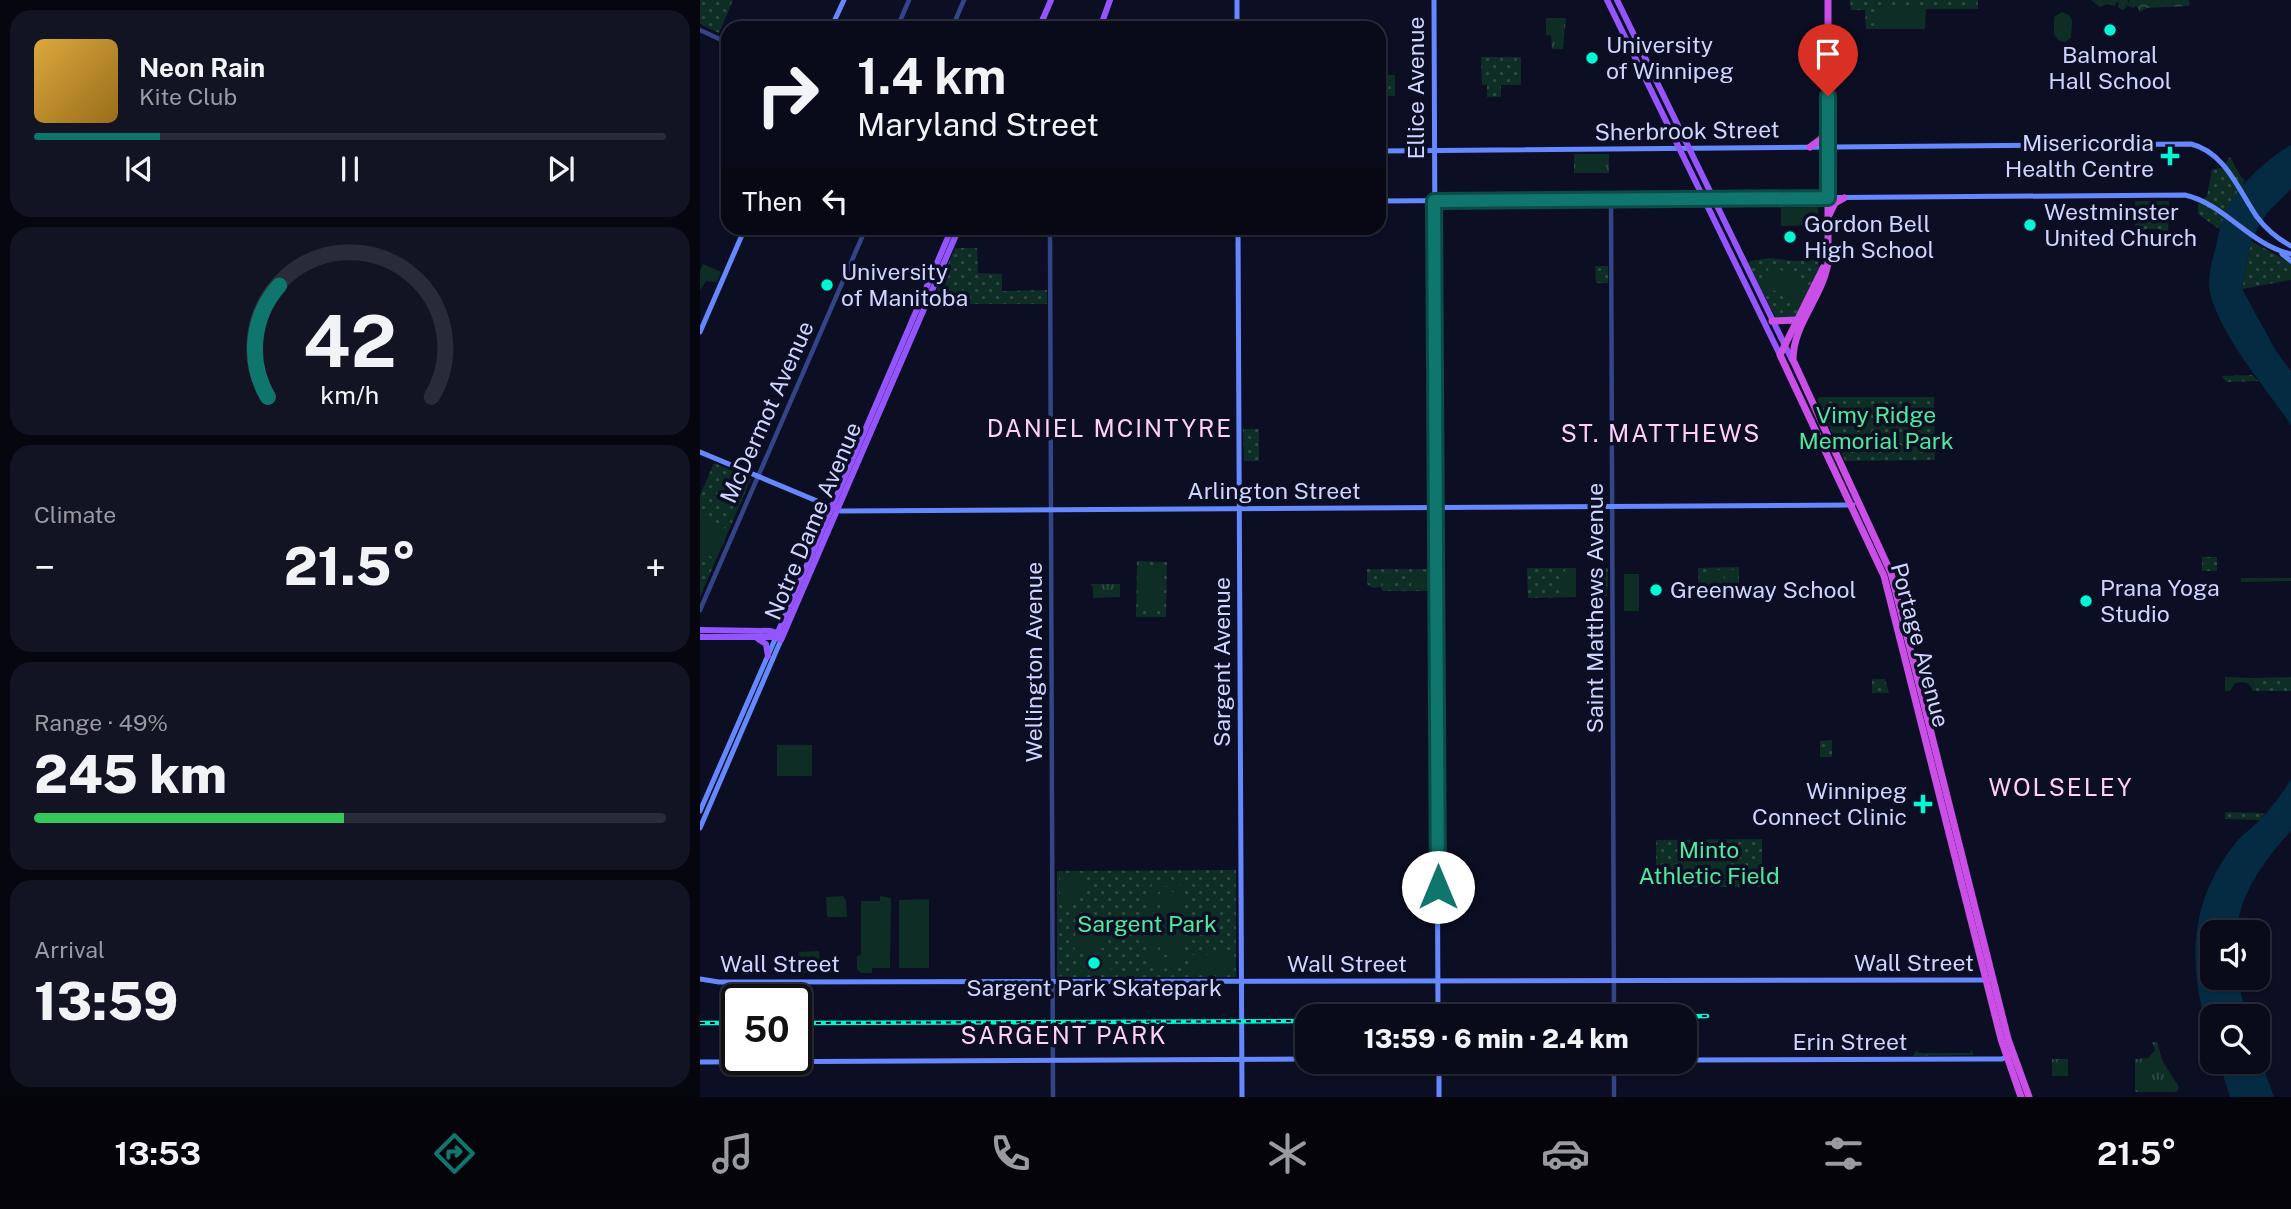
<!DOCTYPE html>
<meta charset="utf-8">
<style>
:root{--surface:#090a1a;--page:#121323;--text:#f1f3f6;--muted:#999aa2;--line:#292b39;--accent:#0f766e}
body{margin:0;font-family:"Public Sans",sans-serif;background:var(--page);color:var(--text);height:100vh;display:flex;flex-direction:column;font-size:26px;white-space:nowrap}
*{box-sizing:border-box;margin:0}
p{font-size:23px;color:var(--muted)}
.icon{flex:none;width:38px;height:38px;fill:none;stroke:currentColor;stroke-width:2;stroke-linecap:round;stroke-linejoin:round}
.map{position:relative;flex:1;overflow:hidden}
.side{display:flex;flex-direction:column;gap:10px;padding:10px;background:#05060e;width:700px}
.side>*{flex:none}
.guide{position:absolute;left:21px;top:21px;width:665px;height:214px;border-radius:21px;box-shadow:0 2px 5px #0004,0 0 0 2px var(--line);background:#090a1a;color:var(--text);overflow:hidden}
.buttons{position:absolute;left:1500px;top:920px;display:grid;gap:14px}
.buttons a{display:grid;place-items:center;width:70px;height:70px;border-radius:14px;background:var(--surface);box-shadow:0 2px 5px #0004,0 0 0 2px var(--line);font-size:35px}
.speed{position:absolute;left:21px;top:984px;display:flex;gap:14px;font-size:35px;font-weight:700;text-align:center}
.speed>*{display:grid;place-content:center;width:91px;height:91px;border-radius:50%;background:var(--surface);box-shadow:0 2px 5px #0004,0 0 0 2px var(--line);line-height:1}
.speed .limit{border:4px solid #111;border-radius:10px;background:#fff;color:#111}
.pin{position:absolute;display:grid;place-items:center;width:60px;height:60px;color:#fff;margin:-72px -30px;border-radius:50% 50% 50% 0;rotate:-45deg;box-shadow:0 0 7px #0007}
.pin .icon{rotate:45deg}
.me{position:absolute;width:77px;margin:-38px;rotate:0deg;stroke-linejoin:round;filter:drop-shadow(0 0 5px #0008)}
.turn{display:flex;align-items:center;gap:24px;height:147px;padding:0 21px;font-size:32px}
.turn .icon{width:91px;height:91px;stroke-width:2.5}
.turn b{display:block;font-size:49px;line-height:60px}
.then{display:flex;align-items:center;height:66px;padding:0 21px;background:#0003;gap:14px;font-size:26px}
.big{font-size:52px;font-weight:800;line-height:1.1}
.side .tile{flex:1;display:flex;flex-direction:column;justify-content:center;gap:10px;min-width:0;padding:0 24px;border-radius:21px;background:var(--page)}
.side .dial{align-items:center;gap:0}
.dial svg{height:182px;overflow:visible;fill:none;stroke:var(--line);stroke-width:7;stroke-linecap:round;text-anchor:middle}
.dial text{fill:var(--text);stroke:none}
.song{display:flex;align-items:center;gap:21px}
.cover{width:84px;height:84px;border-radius:10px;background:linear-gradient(135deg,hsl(40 70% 55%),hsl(40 70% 35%))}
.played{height:7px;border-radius:4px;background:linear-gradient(90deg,var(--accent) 20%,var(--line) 20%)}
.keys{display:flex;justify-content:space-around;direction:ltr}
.heat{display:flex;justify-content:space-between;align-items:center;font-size:38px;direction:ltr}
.charge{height:10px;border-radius:5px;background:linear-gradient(90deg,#34c759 49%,var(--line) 0)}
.trip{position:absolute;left:595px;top:1004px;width:402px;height:70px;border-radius:21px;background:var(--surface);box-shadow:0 2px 5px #0004,0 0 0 2px var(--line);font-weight:800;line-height:70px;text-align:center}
.tab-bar{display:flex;height:112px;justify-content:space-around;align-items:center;background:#04040a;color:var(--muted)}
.tab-bar .icon{width:49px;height:49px}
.tab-bar .active{color:var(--accent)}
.tab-bar b{font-size:32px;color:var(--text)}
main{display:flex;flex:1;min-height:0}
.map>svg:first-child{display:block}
.grass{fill:url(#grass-tufts)}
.forest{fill:url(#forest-crowns)}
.park{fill:url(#park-dots)}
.pitch{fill:#0e2e25;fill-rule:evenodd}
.water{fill:#052b43}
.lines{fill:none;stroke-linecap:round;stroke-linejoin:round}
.tertiary{stroke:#334586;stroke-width:4.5}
.secondary{stroke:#6588ff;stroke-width:5}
.primary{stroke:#9455ff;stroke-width:6}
.trunk{stroke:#ca4fe6;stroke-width:7}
.rail-casing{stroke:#00f9d3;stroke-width:4.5}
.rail{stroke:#0c0e23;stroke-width:2;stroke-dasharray:5;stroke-linecap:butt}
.route-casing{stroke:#0a4d48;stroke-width:18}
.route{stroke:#0f766e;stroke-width:12}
.poi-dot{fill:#00f9d3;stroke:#0c0e23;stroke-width:2.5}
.labels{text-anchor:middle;stroke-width:7;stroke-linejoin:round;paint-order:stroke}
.poi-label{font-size:23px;fill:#ced5ff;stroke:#0c0e23;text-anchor:start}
.street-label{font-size:23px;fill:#ced5ff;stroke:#0c0e23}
.park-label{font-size:23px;fill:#51e89c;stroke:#0c0e23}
.neighbourhood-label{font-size:24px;letter-spacing:2px;fill:#ffd0fa;stroke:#0c0e23}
</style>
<main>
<section class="side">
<div class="tile">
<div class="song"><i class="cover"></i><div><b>Neon Rain</b><p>Kite Club</p></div></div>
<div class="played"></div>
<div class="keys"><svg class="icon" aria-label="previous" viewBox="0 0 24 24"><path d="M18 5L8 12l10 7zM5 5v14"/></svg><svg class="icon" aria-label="pause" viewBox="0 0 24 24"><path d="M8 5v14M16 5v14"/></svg><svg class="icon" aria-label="next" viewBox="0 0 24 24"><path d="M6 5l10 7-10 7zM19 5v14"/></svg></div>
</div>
<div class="tile dial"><svg viewBox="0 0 100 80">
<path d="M14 69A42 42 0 1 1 86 69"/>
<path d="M14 69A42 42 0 0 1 19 20" stroke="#0f766e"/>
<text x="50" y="56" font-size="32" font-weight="700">42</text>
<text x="50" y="72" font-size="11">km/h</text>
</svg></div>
<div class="tile"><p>Climate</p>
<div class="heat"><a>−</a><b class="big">21.5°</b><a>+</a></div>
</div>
<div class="tile"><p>Range · 49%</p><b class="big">245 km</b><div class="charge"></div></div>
<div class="tile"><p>Arrival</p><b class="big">13:59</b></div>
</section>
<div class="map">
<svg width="1591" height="1097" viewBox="0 0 1591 1097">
<defs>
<pattern id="grass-tufts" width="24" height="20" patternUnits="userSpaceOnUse" patternTransform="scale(1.75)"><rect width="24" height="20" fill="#0e2e25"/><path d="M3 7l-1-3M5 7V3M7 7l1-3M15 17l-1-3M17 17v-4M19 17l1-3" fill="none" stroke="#304b46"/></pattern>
<pattern id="forest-crowns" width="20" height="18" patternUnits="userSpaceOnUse" patternTransform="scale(1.75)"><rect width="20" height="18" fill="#0e2e25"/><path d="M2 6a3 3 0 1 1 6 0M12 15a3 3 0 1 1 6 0" fill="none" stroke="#304b46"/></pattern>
<pattern id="park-dots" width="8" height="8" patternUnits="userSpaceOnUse" patternTransform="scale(1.75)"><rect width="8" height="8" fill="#0e2e25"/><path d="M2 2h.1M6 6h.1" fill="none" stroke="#304b46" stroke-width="1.8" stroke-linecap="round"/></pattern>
</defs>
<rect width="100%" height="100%" fill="#0c0e23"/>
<g class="grass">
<path d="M846,18H866L863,49H852L851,35H846Z"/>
<rect x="874" y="154" width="35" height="19"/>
<path d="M3,264L21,272L17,282L6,281L0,290V271Z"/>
<path d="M1541,578H1591V581L1541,582Z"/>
<path d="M390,584H420V597L393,598V587Z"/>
<path d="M1525,677L1552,678L1553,691L1549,684L1543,682L1535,683L1530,691H1525Z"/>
<path d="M1452,1042H1457L1463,1062L1479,1087L1477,1092H1435V1059L1448,1058L1455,1050Z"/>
<path d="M1217,1050L1218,1053H1270L1272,1050L1273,1055L1213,1056Z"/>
<rect x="1352" y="1059" width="16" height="17"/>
</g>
<path class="forest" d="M1391,0H1427L1429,3L1430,0H1489L1490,6L1446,8L1440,12L1436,5L1434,8L1426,5V8L1422,10L1418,7L1419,2L1416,3L1415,6L1407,4L1400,7Z"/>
<g class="park">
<path d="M0,0H33L19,33L0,24Z"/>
<path d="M1150,0H1278V9H1226L1225,29H1166L1165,10H1151Z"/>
<path d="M781,57H821V85H801V97H787V85H782Z"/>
<rect x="679" y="75" width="16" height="21"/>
<path d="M1530,157L1541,177L1545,180L1519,229L1498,214V204L1507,196L1512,169L1522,168Z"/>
<path d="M1435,201H1469L1468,237H1461L1460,229H1445L1444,236H1435Z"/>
<path d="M1551,241L1591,263V280L1542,289Z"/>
<path d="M255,248H277L278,273L302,274V291L347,290V304H231Z"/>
<path d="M1069,258L1095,261L1118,259L1119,268L1094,320H1077L1048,264L1050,261Z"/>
<path d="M895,266H908V283H896Z"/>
<path d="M1553,375L1558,381L1526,382L1522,376Z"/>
<path d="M1120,397H1234L1235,460L1145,461L1117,399Z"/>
<path d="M543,429H559V461H544Z"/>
<path d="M14,463L51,479L0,597V495Z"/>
<rect x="1502" y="557" width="15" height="14"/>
<path d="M437,561L467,562L466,617H436Z"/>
<path d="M1039,567V597H999L998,568Z"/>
<path d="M827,568H876V597L828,598Z"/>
<path d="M891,568H908L907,596H891Z"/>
<path d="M667,569H731V591H683L680,587L673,588L667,584Z"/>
<path d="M1591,677V691H1553L1552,678Z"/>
<path d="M1172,679H1185L1189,693H1172Z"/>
<path d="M1132,740V757H1120V741Z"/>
<path d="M1525,812L1565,813L1560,820L1525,819Z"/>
<path d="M1062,839V887H956V840Z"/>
<path d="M536,870V977H357V871Z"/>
</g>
<g class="pitch">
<path d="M1225,8L1224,28H1178V9Z"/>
<path d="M1362,12L1369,15L1372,20L1371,38L1365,42L1358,40L1354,34V17Z"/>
<path d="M1436,204L1468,205V226H1436Z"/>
<path d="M1118,207L1119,225L1081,226V208Z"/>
<path d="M1070,265L1107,282L1099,302L1062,285Z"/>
<path d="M0,515L27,529L16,559L0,552Z"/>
<path d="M437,565H463L464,610H438Z"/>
<path d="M866,570H873L875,573V592L872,596L865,595L863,592V574Z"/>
<path d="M1010,570H1020V596L1009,595Z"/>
<rect x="1025" y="570" width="11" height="25"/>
<path d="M695,571V585L685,591L680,578L681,575Z"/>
<path d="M724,571L728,588L711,591C710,580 715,576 724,571Z"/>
<rect x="924" y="574" width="15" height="37"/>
<rect x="77" y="745" width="35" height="31"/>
<rect x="986" y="862" width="45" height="24"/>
<path d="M363,874H387C388,893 380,902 360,904V877Z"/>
<path d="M469,878L480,884L485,894V949C483,965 471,972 456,967L450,959L448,949V892L454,882ZM469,886L474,888L477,896V950L475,958L466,962L460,959L458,953L457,894L462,887Z"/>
<rect x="460" y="892" width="14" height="63"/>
<path d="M143,896L146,901L147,917H127L126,897Z"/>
<path d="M180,896L191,898L190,968H172V973H161L157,969V956L161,955V901H180Z"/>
<path d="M229,899V968H199V900Z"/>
<path d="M401,914L409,944L407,947L375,954C373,928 376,922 401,914Z"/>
<path d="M119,951L120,973H102L100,971L99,952Z"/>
<path d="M404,954L411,971L407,972L399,969C390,974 383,977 377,966L388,956Z"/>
<path d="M530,954V973L491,974V955Z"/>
</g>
<g class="water">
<path d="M1591,145V189L1567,213L1557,229L1551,241L1542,289L1576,351L1591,371V425C1564,385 1530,348 1513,303C1506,286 1510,267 1515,250C1518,240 1519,229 1523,219C1534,188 1563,162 1591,145Z"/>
<path d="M1591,779V831C1565,859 1539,894 1537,933H1512V978H1538L1546,1017H1512V1043C1487,970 1486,903 1538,840C1544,833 1552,828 1558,822C1566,814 1586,789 1591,779Z"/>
<path d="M1558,1053L1574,1097H1530L1519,1062H1558Z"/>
</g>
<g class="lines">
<g class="tertiary">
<path d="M197,28L209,0"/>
<path d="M252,28L264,0"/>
<path d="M0,30L28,43"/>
<path d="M911,199L914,1017"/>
<path d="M350,228L353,1097"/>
<path d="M0,610L166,228"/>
<path d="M914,1062V1097"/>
</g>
<g class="secondary">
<path d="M537,0V28"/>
<path d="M734,0L738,1017"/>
<path d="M131,28L144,0"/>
<path d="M679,151L1491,144C1525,152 1539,191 1557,217C1566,229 1578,239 1591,246"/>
<path d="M679,201L1485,195C1525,204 1550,245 1591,254"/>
<path d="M538,228L542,1097"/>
<path d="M1582,254L1591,261"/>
<path d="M0,332L45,228"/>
<path d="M0,452L141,511L1153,505"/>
<path d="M0,811L76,637"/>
<path d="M0,828L81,640"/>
<path d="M0,979L19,982L1288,980"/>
<path d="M985,1060L1284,1059H1302L1310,1055"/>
<path d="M0,1062L607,1059"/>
<path d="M739,1062V1097"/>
</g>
<g class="primary">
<path d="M907,0L1080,355"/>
<path d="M917,0L1092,360"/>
<path d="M339,28L351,0"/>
<path d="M400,28L410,0"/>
<path d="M0,630L71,631L81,634"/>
<path d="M0,637H76L81,640L259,228"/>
<path d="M76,637L252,228"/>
<path d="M58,639L66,644L68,656"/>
</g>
<g class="trunk">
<path d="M1128,0V263C1122,298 1093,324 1093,360L1191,573L1308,1039L1329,1097"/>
<path d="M1110,147L1121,139L1126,127"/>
<path d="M1129,215L1135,203L1144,198"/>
<path d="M1123,268L1080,355L1184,576L1301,1039L1321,1097"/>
<path d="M1072,321L1097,320"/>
</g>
<defs>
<g id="rail">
<path d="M962,1017L1007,1016"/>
<path d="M0,1023H37"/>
<path d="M96,1023L607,1021"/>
</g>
</defs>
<use href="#rail" class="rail-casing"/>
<use href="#rail" class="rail"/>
</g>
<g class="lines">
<defs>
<path id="route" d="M738,887L734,201L1128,198V96"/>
</defs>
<use href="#route" class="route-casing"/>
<use href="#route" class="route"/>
</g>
<g class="poi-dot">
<circle cx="1410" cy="30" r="7"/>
<circle cx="892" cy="58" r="7"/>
<path d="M1466.5 145.5h7v7h7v7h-7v7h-7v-7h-7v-7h7z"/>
<circle cx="1330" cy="225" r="7"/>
<circle cx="1090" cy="237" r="7"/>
<circle cx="127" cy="285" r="7"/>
<circle cx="956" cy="590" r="7"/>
<circle cx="1386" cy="601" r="7"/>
<path d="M1219.5 793.5h7v7h7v7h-7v7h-7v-7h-7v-7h7z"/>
<circle cx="394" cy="963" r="7"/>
</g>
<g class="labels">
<g class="poi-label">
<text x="906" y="53">University<tspan x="906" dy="26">of Winnipeg</tspan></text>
<text x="1410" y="63" text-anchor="middle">Balmoral<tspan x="1410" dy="26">Hall School</tspan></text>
<text x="1454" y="151" text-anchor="end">Misericordia<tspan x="1454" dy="26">Health Centre</tspan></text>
<text x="1344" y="220">Westminster<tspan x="1344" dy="26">United Church</tspan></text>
<text x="1104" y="232">Gordon Bell<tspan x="1104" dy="26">High School</tspan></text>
<text x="141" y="280">University<tspan x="141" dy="26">of Manitoba</tspan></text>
<text x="1400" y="596">Prana Yoga<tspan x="1400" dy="26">Studio</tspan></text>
<text x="970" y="598">Greenway School</text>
<text x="1207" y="799" text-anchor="end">Winnipeg<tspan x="1207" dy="26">Connect Clinic</tspan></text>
<text x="394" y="996" text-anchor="middle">Sargent Park Skatepark</text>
</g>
<g class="street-label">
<text transform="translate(716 88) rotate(-90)" y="8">Ellice Avenue</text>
<text transform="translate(987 131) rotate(-1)" y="8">Sherbrook Street</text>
<text transform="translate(67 412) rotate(-66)" y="8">McDermot Avenue</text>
<text x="574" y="499">Arlington Street</text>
<text transform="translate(113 521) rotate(-67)" y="8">Notre Dame Avenue</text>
<text transform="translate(895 608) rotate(-90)" y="8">Saint Matthews Avenue</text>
<text transform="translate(1220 645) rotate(75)" y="8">Portage Avenue</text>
<text transform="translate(334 662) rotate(-90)" y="8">Wellington Avenue</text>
<text transform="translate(522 662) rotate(-90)" y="8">Sargent Avenue</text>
<text x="1214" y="971">Wall Street</text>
<text x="80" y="972">Wall Street</text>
<text x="647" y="972">Wall Street</text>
<text x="1150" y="1050">Erin Street</text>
</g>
<g class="park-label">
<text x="1176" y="423">Vimy Ridge<tspan x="1176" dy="26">Memorial Park</tspan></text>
<text x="1009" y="858">Minto<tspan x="1009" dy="26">Athletic Field</tspan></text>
<text x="447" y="932">Sargent Park</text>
</g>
<g class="neighbourhood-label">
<text x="410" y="437">DANIEL MCINTYRE</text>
<text x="961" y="442">ST. MATTHEWS</text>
<text x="1361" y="796">WOLSELEY</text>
<text x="364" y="1044">SARGENT PARK</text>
</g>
</g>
</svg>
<div class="buttons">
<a><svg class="icon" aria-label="sound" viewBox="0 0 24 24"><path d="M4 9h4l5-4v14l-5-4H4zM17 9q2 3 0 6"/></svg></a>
<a><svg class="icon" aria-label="search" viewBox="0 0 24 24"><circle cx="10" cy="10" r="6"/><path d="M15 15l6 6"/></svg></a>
</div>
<div class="speed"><div class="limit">50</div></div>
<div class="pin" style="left:1128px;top:96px;background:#d93025"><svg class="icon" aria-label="arrive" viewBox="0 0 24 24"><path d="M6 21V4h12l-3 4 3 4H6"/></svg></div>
<svg class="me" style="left:738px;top:887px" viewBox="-20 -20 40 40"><circle r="19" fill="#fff"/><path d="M0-13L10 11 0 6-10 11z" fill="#0f766e"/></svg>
<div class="trip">13:59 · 6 min · 2.4 km</div>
<div class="guide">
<div class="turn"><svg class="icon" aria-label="right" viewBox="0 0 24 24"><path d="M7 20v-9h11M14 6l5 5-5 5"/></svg><div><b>1.4 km</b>Maryland Street</div></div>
<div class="then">Then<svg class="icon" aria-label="left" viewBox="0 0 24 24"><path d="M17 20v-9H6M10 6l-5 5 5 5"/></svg></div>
</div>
</div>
</main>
<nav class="tab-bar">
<b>13:53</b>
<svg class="icon active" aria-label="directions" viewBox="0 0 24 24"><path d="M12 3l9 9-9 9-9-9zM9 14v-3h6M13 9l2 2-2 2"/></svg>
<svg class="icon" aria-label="music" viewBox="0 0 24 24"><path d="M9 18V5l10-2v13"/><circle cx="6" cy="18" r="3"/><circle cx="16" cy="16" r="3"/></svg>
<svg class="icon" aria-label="phone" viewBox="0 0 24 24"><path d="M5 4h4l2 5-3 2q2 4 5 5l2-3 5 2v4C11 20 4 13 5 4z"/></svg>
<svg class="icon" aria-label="climate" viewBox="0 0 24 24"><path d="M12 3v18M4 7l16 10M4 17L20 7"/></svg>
<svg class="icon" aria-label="car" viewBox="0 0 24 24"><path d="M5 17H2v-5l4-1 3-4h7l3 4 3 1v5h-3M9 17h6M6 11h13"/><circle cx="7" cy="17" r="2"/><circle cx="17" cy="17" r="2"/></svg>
<svg class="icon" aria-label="filters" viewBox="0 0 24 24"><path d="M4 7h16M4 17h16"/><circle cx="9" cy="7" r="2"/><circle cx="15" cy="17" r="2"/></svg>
<b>21.5°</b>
</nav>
